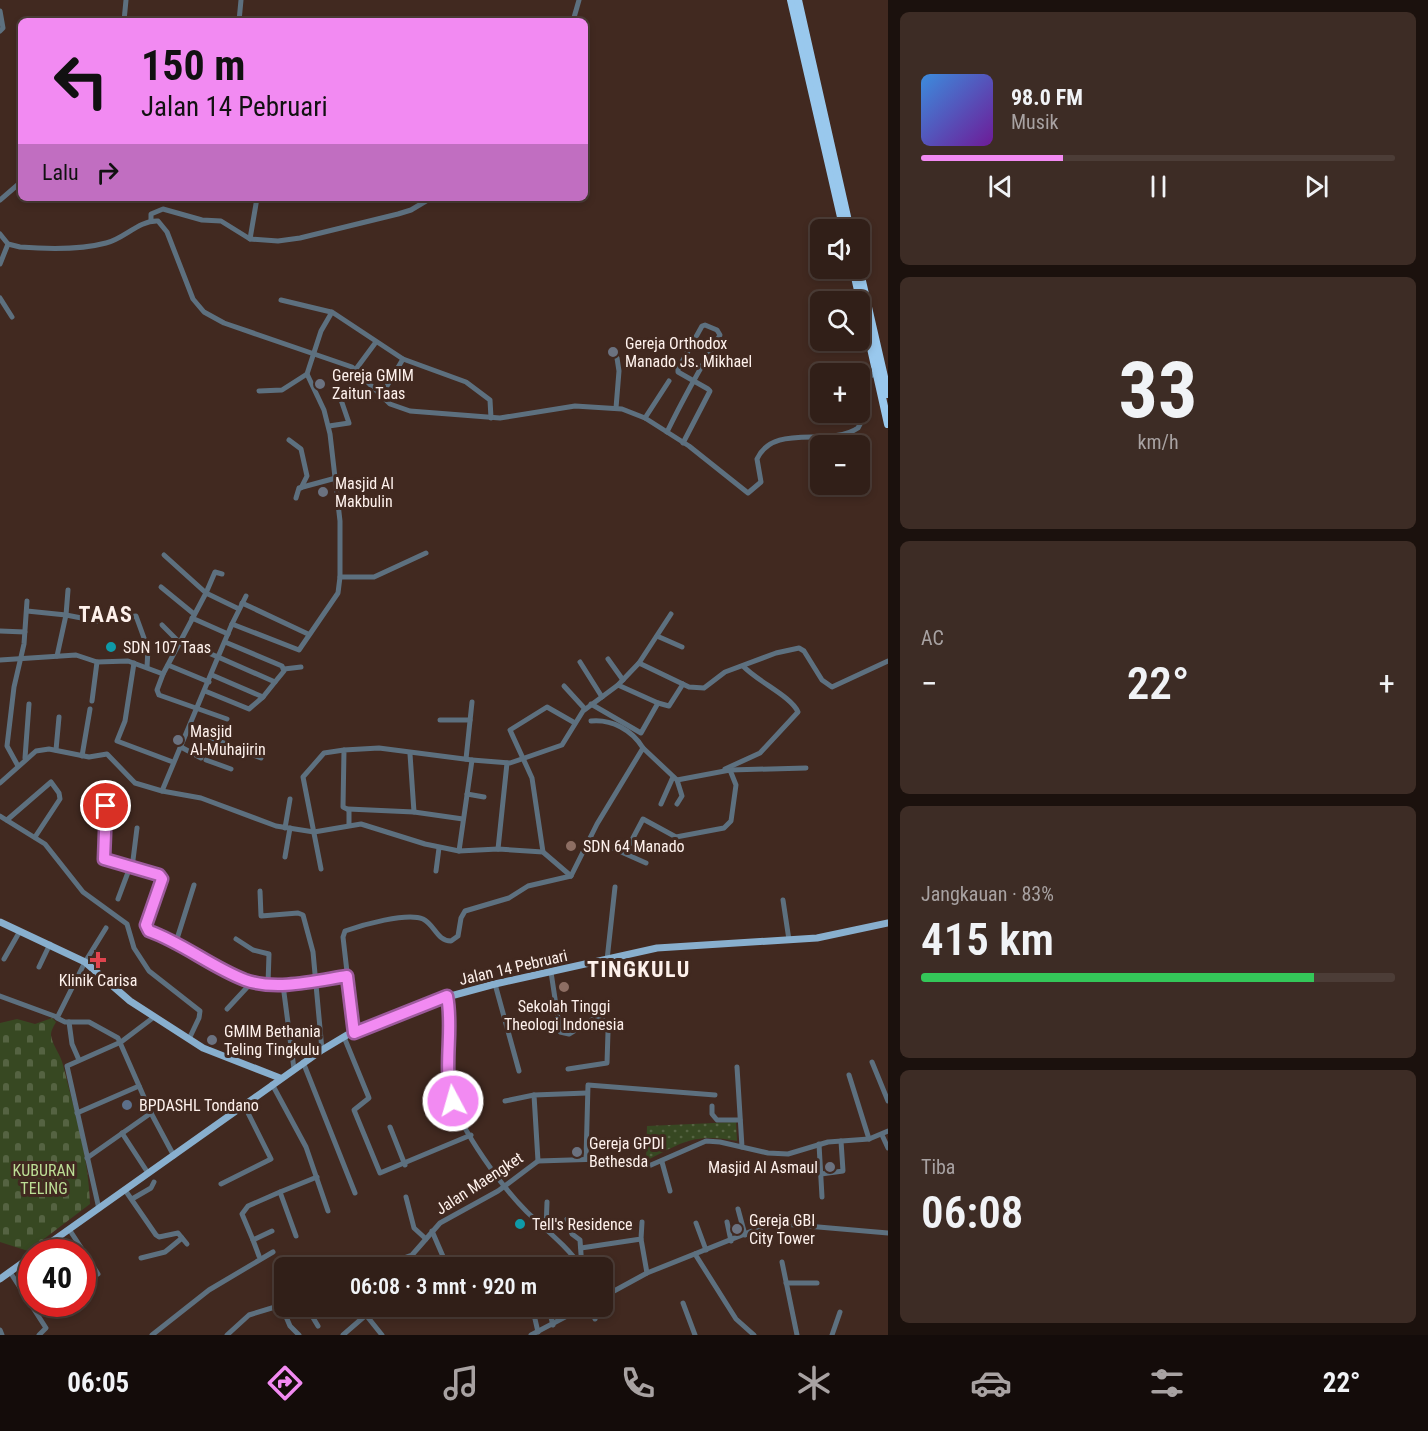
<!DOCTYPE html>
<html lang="id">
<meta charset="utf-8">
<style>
:root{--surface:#311f18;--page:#3d2c25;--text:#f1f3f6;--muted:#a8a2a2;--line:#4c3d37;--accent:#f28af2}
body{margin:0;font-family:"Roboto Condensed",sans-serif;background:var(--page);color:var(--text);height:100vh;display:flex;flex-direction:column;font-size:22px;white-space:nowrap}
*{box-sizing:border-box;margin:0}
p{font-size:20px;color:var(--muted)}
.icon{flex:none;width:33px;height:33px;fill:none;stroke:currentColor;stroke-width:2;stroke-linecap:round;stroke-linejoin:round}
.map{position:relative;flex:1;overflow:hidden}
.side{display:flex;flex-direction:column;gap:12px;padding:12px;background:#1b110d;width:540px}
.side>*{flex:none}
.top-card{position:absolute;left:18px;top:18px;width:570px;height:183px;border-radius:9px;box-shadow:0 3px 9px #0003,0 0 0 2px var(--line);background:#f28af2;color:#111;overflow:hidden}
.fabs{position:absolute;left:810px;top:219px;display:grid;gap:12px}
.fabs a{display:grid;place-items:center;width:60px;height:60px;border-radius:9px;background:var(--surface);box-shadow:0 3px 9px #0003,0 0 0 2px var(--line);font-size:30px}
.speed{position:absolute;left:18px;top:1239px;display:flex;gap:12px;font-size:30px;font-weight:700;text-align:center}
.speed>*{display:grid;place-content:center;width:78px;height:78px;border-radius:50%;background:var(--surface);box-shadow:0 3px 9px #0003,0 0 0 2px var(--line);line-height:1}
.speed .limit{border:9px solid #d22;background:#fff;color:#111}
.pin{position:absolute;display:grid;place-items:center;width:51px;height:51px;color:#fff;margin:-26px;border:3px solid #fff;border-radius:50%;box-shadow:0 2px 6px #0007}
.me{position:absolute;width:66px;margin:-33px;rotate:354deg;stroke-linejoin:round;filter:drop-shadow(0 0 4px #0008)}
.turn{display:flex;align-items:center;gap:21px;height:126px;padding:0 24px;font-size:27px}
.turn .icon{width:78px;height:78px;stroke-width:2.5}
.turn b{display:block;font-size:42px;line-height:51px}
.then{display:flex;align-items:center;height:57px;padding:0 24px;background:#0003;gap:12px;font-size:22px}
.big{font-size:45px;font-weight:600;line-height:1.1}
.side .card{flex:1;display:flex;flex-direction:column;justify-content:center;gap:9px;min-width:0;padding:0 21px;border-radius:9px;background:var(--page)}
.side .dial{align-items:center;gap:0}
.dial b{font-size:78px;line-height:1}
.song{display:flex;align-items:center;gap:18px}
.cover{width:72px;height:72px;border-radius:9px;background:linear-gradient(135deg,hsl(210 70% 55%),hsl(280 70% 35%))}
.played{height:6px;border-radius:3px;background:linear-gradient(90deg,var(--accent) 30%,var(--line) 30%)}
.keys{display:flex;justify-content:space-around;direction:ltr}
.heat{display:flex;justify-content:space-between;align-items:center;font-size:33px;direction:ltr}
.charge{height:9px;border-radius:4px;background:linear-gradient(90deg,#34c759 83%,var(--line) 0)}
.trip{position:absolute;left:274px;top:1257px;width:339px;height:60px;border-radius:9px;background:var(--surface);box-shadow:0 3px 9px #0003,0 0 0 2px var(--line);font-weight:600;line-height:60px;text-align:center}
.tab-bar{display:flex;height:96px;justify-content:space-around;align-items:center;background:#140c0a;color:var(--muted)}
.tab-bar .icon{width:42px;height:42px}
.tab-bar .active{color:var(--accent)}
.tab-bar b{font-size:27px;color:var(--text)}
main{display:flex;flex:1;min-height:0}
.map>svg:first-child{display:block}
.grass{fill:url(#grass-dots)}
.cemetery{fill:url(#cemetery-stones)}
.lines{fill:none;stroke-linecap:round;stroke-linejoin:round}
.minor{stroke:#5d707f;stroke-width:5}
.major{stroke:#88afce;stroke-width:7}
.highway{stroke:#99c8ed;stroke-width:8}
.route-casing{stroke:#9d5a9d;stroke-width:15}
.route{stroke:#f28af2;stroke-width:10}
.worship-dot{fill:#6b7280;stroke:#412920;stroke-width:2}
.culture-dot{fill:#0f9aa8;stroke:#412920;stroke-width:2}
.education-dot{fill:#8d6e63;stroke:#412920;stroke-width:2}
.health-dot{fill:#e0444e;stroke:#412920;stroke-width:2}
.service-dot{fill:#5c6f8a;stroke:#412920;stroke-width:2}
.labels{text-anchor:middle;stroke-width:6;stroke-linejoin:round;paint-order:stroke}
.poi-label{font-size:16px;fill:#fef1ec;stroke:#412920;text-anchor:start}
.street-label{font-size:16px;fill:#fef1ec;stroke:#412920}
.park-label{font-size:16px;fill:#bcde95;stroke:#412920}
.district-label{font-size:22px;font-weight:bold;letter-spacing:1.5px;fill:#fef1ec;stroke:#412920}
</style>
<main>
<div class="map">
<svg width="888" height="1335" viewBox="0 0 888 1335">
<defs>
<pattern id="grass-dots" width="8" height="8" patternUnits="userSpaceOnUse" patternTransform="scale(1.5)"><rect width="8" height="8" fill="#374822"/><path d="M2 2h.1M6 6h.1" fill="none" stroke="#556342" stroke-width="1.8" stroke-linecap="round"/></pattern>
<pattern id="cemetery-stones" width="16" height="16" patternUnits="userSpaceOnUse" patternTransform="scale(1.5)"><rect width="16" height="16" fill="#374822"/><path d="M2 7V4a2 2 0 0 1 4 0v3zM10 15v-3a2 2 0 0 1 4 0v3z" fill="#556342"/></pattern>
</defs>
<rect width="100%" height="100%" fill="#412920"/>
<path class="grass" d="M736,1122L737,1141C694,1133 683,1142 646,1161L647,1126Z"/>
<path class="cemetery" d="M52,1018L56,1022C54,1026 51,1030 51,1035C52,1045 61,1055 63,1065C74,1109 89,1159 90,1204L28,1251L0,1242V1023L17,1019L35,1024Z"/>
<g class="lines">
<g class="minor">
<path d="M0,11L3,28L0,31"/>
<path d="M124,21L126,0"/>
<path d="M239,21L241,0"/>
<path d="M573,21L579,0"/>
<path d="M0,200L21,182"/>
<path d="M151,221V214L163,209L202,220L221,221L250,239L278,241L300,238L398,214L411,210L431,198"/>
<path d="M0,234L8,244L20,247C46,249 80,250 106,243C124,239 139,220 158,221L167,232L193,299L204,312L224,323L352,367L390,404L410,411L500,418L575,406L622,409L645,418L689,446L748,493L761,482L757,459C774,422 828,448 858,428L868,409L869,376L876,374"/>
<path d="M250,239L257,198"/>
<path d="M0,264L8,244"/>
<path d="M0,298L12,317"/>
<path d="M281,300L331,312"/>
<path d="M356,369L376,342"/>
<path d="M259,391L282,390L307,374"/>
<path d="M381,396L403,359L466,382L490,400L491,418"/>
<path d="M616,408L619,371L617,358"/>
<path d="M645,418L669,381"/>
<path d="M329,426L349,423L340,397"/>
<path d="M667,432C683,399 701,367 720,335L717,330L705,325L702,326L678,369V372L708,389L710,391L683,443"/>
<path d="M289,440L301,449L307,476L301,488"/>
<path d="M296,498L299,488L336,478"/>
<path d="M164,555L206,593L215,572L222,574"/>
<path d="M340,577H374L426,553"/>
<path d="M161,587L194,614"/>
<path d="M242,603L308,634"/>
<path d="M27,611L66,615L68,590"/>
<path d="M192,618L228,634"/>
<path d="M232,624L246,596"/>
<path d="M162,625L179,642"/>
<path d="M0,631L25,632"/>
<path d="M657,636L682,647"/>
<path d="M180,641L218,657L232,624L299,650L338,593L340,577V521L330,434L324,410L307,374L321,331L332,312L403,359"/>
<path d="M225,642L282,666L284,671L275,682"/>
<path d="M57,656L66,615L97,621L136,616L148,649L147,667"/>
<path d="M608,659L623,680"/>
<path d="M0,660L76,655L97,662L128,661L163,674L206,593L239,609"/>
<path d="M580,662L602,697"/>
<path d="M134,663L125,721L117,741L173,762"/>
<path d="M639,663L671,614"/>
<path d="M168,665L209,682"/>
<path d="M284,669L301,667"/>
<path d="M163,674L157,690L159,695L227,719"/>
<path d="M564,686L585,709"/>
<path d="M205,691L249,709L263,697L212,675"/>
<path d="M92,701L97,662"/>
<path d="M658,703L669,706L683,684"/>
<path d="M591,704L641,733L658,703L618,685"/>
<path d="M440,720H470"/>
<path d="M591,721C612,719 632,730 643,748"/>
<path d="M189,729L261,758"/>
<path d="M181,747L201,758"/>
<path d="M56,750L59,717"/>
<path d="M410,754L414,812"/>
<path d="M82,756L90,709"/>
<path d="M25,758L29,704"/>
<path d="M466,759L472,702"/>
<path d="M206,760L231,769"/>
<path d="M18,766L7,746L14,687L24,644L27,601"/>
<path d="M725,769L760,753L798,712C791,696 758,682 743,666"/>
<path d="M730,770L806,768"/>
<path d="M0,783L36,751L49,749L89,757L107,754L135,783L162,791L201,798L276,826L314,832L361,824L425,844L459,851"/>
<path d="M102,787L107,800L104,859L159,875L162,879L147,929L176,942L227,972L252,982L283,985L347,976"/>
<path d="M162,791L218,657L275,682L263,697"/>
<path d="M467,794L484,797"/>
<path d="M661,804L673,777"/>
<path d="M348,809L414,812L463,819"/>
<path d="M0,816L45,844L83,892L127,924L134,948L149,971L200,1011L199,1018L189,1039"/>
<path d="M7,820L51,782L59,793L60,799L35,837"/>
<path d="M349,825V810L343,807L344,750L379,748L472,760"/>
<path d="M285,828L290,799"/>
<path d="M590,838L646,863"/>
<path d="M498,849L507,763"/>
<path d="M543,852L532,778L510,730L547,707L575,723"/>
<path d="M625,853L643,819L676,837L724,828L731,821L736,785L730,770L677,780"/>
<path d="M285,857L290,828"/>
<path d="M132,868L137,828"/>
<path d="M321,869L303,777L324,753L344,750"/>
<path d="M436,871L439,848"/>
<path d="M571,876L543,852L498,849L459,851L472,760L510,763L562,745L583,711L618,685L639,663L689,687L704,688L725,672L776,653L799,648L804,651L822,680L832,687L888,661"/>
<path d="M260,891L261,916L298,913L303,915L313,952L322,1050"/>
<path d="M118,899L130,867"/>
<path d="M783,900L789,940"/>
<path d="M106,928L85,962L57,1018L65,1022H89L118,1038L151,1113L174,1156"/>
<path d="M236,939L253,950L269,954L268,984"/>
<path d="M176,942L194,885"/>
<path d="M4,959L20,931"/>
<path d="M607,960L615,887"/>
<path d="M39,967L50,944"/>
<path d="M551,972L560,1032L569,1034L595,1018L603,1020L608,1032L607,1063L568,1069"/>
<path d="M495,984L519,1071"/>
<path d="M283,985L294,1069"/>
<path d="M0,996L57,1017"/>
<path d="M447,997C454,1029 443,1065 452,1097C460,1130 503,1188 527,1212C546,1230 567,1246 582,1268"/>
<path d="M227,1009L252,982"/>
<path d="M69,1022L72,1044L79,1060"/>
<path d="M354,1033L343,937L345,931C362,925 407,912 423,919C435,925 437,941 451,941L458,936L461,918L465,911L509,898L528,886L571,876L597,824L643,748L677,780L682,796L677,804"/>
<path d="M344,1037L369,1098L354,1110L380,1173L471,1135"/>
<path d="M303,1062L355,1193"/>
<path d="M872,1062L888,1101"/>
<path d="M737,1067L742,1147"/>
<path d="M849,1075L869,1139"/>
<path d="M272,1084L306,1147L328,1211"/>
<path d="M505,1101L534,1095"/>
<path d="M712,1106V1114L717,1120H740"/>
<path d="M77,1113L139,1086"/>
<path d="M390,1127L405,1165"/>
<path d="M122,1133L148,1173"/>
<path d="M882,1135L888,1148"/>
<path d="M819,1144L822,1197"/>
<path d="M87,1158L151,1113"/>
<path d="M586,1159L588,1085L715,1095"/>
<path d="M538,1161L534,1095L587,1093"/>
<path d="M662,1162L670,1191"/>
<path d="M821,1174L843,1171L841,1141"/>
<path d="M221,1184L271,1159L244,1105"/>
<path d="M125,1190L156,1235L159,1237L178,1233L187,1244"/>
<path d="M406,1197L414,1228L426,1239"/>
<path d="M132,1199L151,1188L154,1182"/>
<path d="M99,1209L67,1066L121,1042L154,1017"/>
<path d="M738,1209L745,1235"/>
<path d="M567,1219L572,1234L580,1240L582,1268"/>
<path d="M727,1222L731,1241"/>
<path d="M696,1223L706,1250"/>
<path d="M69,1229L98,1274"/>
<path d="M546,1230L547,1202"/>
<path d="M272,1231L253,1240L242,1214L248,1206L280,1192"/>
<path d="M432,1231L448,1268"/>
<path d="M296,1236L280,1192L317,1177"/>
<path d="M641,1239L647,1273"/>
<path d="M253,1240L259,1256"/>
<path d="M581,1248L641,1239L642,1222"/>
<path d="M695,1254L736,1319L754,1335"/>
<path d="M141,1258L165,1252L182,1238"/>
<path d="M782,1262L797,1335"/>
<path d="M376,1268L412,1255L440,1223L498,1191L538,1161L602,1159L629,1165H651L706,1141L720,1142L768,1153L788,1154L828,1142L869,1139L888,1131"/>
<path d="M10,1272L46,1328L39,1335"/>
<path d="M786,1283H817"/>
<path d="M603,1297L647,1273L772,1223L888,1233"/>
<path d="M683,1303L695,1335"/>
<path d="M281,1305L290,1326L299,1335"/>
<path d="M306,1306L318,1326"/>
<path d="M481,1306L490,1313"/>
<path d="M532,1306L538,1332"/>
<path d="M548,1306L553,1325"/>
<path d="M589,1306L595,1319"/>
<path d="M0,1330L2,1335"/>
<path d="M152,1335L209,1290L273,1252"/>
<path d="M227,1335L249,1315L285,1304"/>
<path d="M343,1335L366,1315L382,1335"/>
<path d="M531,1335L586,1306"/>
<path d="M832,1335L840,1312"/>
</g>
<g class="major">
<path d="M0,922L85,962L130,1001L203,1048L280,1078"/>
<path d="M37,1252L322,1050L347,1035L447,997L495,984L657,948L817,938L888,923"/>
<path d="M0,1279L32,1256"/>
</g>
<g class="highway">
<path d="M791,0L844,230"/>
<path d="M798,0L850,230"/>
<path d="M853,268L888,424"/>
<path d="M859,268L888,394"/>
</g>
</g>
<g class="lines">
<defs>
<path id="route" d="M106,806L104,859L159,875L162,879L146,925L149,931C183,943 211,967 245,980C276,991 315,981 347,976L354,1033L447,996C454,1031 442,1068 453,1101"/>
</defs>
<use href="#route" class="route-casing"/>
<use href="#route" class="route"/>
</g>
<g class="worship-dot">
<circle cx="613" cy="352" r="6"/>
<circle cx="320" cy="384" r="6"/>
<circle cx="323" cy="492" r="6"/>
<circle cx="178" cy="740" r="6"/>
<circle cx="212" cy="1040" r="6"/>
<circle cx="577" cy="1152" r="6"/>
<circle cx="830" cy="1167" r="6"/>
<circle cx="737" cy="1229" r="6"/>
</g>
<g class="culture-dot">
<circle cx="111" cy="647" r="6"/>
<circle cx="520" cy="1224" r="6"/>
</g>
<g class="education-dot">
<circle cx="571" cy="846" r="6"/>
<circle cx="564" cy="987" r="6"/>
</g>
<path class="health-dot" d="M95 951h6v6h6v6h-6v6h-6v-6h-6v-6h6z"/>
<circle class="service-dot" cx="127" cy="1105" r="6"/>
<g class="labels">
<g class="poi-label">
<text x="625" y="349">Gereja Orthodox<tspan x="625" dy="18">Manado Js. Mikhael</tspan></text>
<text x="332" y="381">Gereja GMIM<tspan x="332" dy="18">Zaitun Taas</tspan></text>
<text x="335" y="489">Masjid Al<tspan x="335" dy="18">Makbulin</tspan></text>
<text x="123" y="653">SDN 107 Taas</text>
<text x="190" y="737">Masjid<tspan x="190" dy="18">Al-Muhajirin</tspan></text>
<text x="583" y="852">SDN 64 Manado</text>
<text x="98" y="986" text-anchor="middle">Klinik Carisa</text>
<text x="564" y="1012" text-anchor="middle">Sekolah Tinggi<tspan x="564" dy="18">Theologi Indonesia</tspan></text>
<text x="224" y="1037">GMIM Bethania<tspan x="224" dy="18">Teling Tingkulu</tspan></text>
<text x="139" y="1111">BPDASHL Tondano</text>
<text x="589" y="1149">Gereja GPDI<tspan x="589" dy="18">Bethesda</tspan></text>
<text x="818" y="1173" text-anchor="end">Masjid Al Asmaul</text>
<text x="749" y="1226">Gereja GBI<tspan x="749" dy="18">City Tower</tspan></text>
<text x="532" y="1230">Tell's Residence</text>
</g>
<g class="street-label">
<text transform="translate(513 967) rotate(-13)" y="6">Jalan 14 Pebruari</text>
<text transform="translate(479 1183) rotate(-33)" y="6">Jalan Maengket</text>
</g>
<g class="park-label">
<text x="44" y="1176">KUBURAN<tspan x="44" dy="18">TELING</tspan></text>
</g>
<g class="district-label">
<text x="106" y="622">TAAS</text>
<text x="639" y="977">TINGKULU</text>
</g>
</g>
</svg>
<div class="fabs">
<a><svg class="icon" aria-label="sound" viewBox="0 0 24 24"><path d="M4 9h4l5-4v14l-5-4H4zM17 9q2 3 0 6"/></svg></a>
<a><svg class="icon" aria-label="search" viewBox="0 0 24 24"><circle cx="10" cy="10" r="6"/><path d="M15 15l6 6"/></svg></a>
<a>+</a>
<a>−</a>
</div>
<div class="speed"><div class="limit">40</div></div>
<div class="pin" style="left:106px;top:806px;background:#d93025"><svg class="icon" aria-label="arrive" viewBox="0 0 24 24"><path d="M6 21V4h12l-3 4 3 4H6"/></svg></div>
<svg class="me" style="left:453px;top:1101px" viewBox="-20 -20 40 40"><circle r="17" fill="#f28af2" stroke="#fff" stroke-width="3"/><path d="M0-11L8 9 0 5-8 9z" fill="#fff"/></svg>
<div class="trip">06:08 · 3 mnt · 920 m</div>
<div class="top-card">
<div class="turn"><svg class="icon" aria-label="left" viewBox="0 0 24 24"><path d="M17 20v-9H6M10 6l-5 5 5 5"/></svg><div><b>150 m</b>Jalan 14 Pebruari</div></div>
<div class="then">Lalu<svg class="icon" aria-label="right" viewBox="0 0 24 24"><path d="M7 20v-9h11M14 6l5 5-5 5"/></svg></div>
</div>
</div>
<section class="side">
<div class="card">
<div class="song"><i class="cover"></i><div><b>98.0 FM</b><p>Musik</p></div></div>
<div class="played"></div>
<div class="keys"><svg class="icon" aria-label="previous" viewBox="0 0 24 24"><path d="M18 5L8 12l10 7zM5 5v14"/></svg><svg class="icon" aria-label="pause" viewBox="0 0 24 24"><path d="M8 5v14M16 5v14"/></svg><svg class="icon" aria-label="next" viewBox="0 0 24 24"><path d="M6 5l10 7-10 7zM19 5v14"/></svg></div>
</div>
<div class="card dial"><b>33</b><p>km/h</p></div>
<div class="card"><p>AC</p>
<div class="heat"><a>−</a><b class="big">22°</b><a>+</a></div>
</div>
<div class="card"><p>Jangkauan · 83%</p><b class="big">415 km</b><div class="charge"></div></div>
<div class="card"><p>Tiba</p><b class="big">06:08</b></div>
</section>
</main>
<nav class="tab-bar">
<b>06:05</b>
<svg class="icon active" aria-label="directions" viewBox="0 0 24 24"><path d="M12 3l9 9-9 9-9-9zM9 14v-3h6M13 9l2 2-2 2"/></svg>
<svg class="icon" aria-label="music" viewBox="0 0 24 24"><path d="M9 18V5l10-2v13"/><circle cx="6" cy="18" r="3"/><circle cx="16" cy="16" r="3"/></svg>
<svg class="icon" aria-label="phone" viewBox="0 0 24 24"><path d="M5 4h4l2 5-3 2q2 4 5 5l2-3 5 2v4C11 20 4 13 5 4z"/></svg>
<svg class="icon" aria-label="climate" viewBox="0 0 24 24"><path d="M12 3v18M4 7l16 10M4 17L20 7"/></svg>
<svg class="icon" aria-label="car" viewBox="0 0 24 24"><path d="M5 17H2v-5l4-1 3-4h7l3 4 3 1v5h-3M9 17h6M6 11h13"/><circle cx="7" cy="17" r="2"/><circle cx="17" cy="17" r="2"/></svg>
<svg class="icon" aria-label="filters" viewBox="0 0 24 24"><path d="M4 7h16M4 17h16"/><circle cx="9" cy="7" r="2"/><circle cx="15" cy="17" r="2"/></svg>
<b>22°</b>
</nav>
